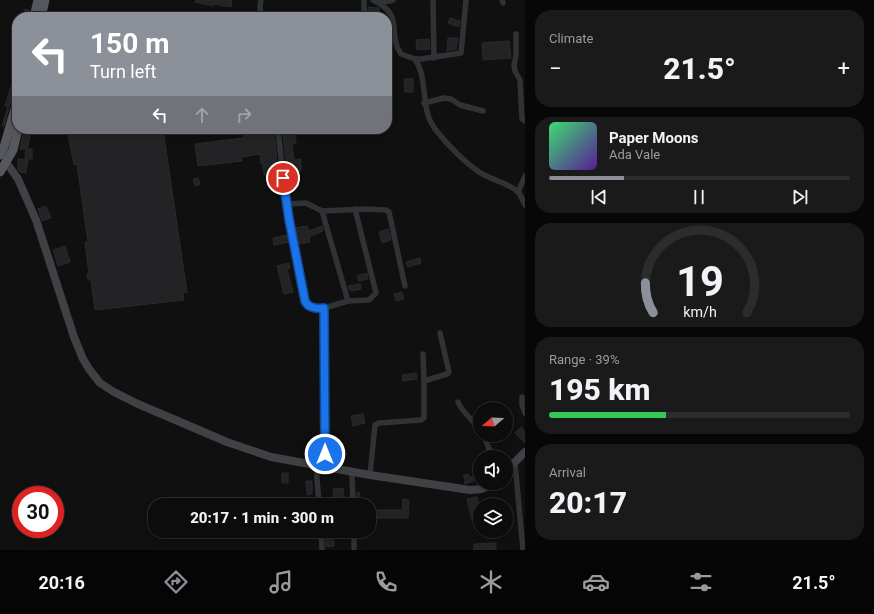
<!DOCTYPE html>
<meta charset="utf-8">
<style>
:root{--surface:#0c0c0d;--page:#1a1a1b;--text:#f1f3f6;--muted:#9a9b9d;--line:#2c2c2e;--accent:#8c9099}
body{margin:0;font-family:Roboto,sans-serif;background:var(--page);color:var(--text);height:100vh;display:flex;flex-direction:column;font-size:15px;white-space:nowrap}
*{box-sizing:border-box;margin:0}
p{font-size:13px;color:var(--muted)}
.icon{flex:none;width:22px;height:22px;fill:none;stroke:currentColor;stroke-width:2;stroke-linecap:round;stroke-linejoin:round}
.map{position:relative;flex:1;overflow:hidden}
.details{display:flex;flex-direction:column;gap:10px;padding:10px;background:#070707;width:349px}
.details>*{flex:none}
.guide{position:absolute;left:12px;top:12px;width:380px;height:122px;border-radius:16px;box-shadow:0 2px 6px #0003,0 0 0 1px var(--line);background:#8c9099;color:#fff;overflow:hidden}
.needle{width:26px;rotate:251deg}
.controls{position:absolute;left:473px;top:402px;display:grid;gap:8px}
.controls a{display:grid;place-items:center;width:40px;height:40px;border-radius:50%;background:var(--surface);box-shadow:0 2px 6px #0003,0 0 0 1px var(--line);font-size:20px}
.speed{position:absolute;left:12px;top:486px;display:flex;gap:8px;font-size:20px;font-weight:700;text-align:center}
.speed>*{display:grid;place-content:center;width:52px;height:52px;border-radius:50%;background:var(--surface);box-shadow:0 2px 6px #0003,0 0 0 1px var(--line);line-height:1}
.speed .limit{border:6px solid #d22;background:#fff;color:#111}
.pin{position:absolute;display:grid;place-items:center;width:34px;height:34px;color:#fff;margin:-17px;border:2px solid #fff;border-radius:50%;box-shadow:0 1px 4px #0007}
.me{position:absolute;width:44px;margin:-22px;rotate:0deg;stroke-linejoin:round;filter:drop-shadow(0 0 3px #0008)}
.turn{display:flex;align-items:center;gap:14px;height:84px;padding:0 12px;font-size:18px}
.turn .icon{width:52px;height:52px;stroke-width:2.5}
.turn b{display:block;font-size:28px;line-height:34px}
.lanes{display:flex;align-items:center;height:38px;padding:0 12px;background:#0003;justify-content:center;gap:20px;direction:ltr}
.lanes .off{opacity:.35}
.big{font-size:30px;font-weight:800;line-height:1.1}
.details .card{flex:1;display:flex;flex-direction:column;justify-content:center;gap:6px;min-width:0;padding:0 14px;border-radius:16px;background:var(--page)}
.details .dial{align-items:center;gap:0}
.dial svg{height:104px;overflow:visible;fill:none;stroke:var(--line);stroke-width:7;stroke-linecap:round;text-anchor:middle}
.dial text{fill:var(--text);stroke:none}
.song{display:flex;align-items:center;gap:12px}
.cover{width:48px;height:48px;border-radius:6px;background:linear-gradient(135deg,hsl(140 70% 55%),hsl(270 70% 35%))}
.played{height:4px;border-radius:2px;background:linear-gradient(90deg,var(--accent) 25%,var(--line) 25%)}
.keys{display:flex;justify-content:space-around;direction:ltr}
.heat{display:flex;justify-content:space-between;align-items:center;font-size:22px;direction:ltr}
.charge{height:6px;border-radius:3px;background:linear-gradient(90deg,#34c759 39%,var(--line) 0)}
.trip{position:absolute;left:148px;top:498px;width:228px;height:40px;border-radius:16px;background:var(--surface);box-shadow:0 2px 6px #0003,0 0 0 1px var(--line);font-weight:800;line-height:40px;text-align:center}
.tab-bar{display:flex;height:64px;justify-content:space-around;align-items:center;background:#050505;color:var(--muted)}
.tab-bar .icon{width:28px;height:28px}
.tab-bar .on{color:var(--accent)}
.tab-bar b{font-size:18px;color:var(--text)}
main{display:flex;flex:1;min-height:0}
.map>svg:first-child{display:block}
.building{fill:#232325;stroke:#2a2a2c}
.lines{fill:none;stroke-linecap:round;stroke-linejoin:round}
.minor{stroke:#313235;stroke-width:5.5}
.secondary{stroke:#3f4145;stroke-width:8}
.trunk{stroke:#56585d;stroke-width:9}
.route-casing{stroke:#114b97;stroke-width:10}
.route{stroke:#1a73e8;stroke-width:7}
</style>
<main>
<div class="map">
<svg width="525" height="550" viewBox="0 0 525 550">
<rect width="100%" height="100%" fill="#101011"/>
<g class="building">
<path d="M196,0H232L231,7L213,4V6L195,2Z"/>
<path d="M368,7L379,8V17H372V14H368Z"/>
<path d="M25,9L29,10L28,17H24Z"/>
<path d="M450,18L460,21L459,27L448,23Z"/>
<path d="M390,36L392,52H387V37Z"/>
<path d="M448,38H458L456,49L447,51Z"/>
<path d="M429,39L430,49L417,50L416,40Z"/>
<path d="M509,41L511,58L483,60L482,43Z"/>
<path d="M404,79H413V92H405Z"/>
<path d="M12,83L17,84V96L13,97L11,100L4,126H2L8,106H5Z"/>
<path d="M24,129H32L27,149H32V159H25L26,149H20Z"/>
<path d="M67,129H163L187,292L183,293L184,300L95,310L91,280H88L87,274H89L85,242H88L77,164L74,165Z"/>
<path d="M257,129H274L278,174L264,175L263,163L261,164L260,154L241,157L242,161L198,166L195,144L244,138L243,134L257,131Z"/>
<path d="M288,129H295L296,143H292L294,160L301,159V171L287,173L283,133H288Z"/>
<path d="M18,159L28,160L26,173L20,172L18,170Z"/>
<path d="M198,178L200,184L195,186L193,179Z"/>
<path d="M46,206L51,218L42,221L38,209Z"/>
<path d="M307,226L309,231L322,226L323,231L309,237L310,242L297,244L295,228Z"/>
<path d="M388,229L391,240L382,243L379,232Z"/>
<path d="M287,235L289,242L274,245L273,238Z"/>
<path d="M65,246L70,262L58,266L53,250Z"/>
<path d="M420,258L421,263L408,267L406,262Z"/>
<path d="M289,263L290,268L287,269L293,292L284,294L277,266Z"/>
<path d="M367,273L368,279L359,281L357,276Z"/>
<path d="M360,284L361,289L350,291L348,286Z"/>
<path d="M402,292L404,299L396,301L394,294Z"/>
<path d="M416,373L417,379L403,381L402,375Z"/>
<path d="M363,414L365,423L353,426L351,416Z"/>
<path d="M521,427L525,432V443L515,433Z"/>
<path d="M480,471V484H479L476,480L465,484L464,482L466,481L463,476L468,474L470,478Z"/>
<rect x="282" y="473" width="6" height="10"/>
<path d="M306,481H312V494L307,495Z"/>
<path d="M343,488L344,497L334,499L333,489Z"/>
<path d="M359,492L361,505H357V493Z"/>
<path d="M477,497L480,518L472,520L467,499Z"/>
<path d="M403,499L409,500L408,518H373L372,510H402Z"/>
<path d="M325,533H333L334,546L326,547Z"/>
<path d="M496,543V550H474V544Z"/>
</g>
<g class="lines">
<g class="minor">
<path d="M261,0L260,6L261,17"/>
<path d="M364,0V17"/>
<path d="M373,0C406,16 386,32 401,54L415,59H421L461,53L466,0"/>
<path d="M433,0L434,58"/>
<path d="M502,0L503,3"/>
<path d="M379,3L393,0"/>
<path d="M516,34V56L514,65L515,71L520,80L522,119L525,121"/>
<path d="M415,59C429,80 419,107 435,129C447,144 463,161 479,172C489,179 511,184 518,192C521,195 523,201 525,205"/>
<path d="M424,103L444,98L451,99L460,105L483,111"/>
<path d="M278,129L286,204L302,293L305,301L309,306L321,309L348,301L369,300L376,293L355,209"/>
<path d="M518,192L525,176"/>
<path d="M286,204L306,203L322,211L367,209L386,210L389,212L405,286"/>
<path d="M322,211L348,301"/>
<path d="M324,308L325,466"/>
<path d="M424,381L447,374L449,372L440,333"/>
<path d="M522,397V405L525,413"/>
<path d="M458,402C461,411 474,421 480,430"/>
<path d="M484,435L489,449L497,457"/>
<path d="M515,463L523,550"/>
<path d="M316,465L319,505"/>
<path d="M352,471L353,505"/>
<path d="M370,475L375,425L379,423L421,420L424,418V381L423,354"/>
<path d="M321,531L322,550"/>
<path d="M354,531V548"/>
</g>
<g class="secondary">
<path d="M6,162L18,179L36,220L74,337L83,359L89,369L100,383L114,392L138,404L227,442L271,457L370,475L470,490L482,489L493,483"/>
<path d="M506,471L525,452"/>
</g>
<g class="trunk">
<path d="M34,17L38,0"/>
<path d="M41,17L45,0"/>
<path d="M0,155L4,147L17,102"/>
<path d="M0,172L13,150L18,129"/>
</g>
</g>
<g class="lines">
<defs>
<path id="route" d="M283,178L289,219L305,301C308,308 317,309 324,308L325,454"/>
</defs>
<use href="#route" class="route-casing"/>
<use href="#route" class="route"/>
</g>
</svg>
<div class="controls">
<a><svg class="needle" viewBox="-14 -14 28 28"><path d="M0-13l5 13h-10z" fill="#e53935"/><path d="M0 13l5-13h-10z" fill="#9a9b9d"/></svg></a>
<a><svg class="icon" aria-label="sound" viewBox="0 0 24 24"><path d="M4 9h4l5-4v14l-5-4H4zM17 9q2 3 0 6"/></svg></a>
<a><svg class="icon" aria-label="layers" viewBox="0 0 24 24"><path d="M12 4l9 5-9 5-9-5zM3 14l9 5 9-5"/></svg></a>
</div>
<div class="speed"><div class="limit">30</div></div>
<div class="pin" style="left:283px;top:178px;background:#d93025"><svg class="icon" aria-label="arrive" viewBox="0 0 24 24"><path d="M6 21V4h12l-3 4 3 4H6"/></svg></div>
<svg class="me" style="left:325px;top:454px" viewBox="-20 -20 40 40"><circle r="17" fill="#1a73e8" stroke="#fff" stroke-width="3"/><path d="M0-11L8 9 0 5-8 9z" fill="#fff"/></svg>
<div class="trip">20:17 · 1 min · 300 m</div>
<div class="guide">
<div class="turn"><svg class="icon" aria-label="left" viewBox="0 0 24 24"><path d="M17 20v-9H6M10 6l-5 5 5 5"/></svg><div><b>150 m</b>Turn left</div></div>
<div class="lanes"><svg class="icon" aria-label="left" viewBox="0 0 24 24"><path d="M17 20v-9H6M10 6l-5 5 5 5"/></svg><svg class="icon off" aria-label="ahead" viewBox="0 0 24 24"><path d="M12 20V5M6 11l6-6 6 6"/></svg><svg class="icon off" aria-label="right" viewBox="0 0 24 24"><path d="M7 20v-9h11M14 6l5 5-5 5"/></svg></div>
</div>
</div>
<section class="details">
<div class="card"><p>Climate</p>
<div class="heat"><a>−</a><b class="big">21.5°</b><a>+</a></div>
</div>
<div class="card">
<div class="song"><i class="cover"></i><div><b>Paper Moons</b><p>Ada Vale</p></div></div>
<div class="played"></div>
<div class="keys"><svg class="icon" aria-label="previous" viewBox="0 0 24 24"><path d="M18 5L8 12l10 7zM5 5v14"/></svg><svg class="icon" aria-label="pause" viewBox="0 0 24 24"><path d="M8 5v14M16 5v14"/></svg><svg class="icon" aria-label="next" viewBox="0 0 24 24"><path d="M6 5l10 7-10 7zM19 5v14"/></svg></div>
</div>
<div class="card dial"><svg viewBox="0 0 100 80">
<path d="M14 69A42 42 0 1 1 86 69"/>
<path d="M14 69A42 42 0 0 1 8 46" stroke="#8c9099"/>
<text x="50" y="56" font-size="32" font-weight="700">19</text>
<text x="50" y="72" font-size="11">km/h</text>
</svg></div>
<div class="card"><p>Range · 39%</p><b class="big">195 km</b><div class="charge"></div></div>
<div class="card"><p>Arrival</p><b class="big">20:17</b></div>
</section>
</main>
<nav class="tab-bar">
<b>20:16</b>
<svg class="icon on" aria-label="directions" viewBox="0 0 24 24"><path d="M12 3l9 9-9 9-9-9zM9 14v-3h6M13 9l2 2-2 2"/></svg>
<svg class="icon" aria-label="music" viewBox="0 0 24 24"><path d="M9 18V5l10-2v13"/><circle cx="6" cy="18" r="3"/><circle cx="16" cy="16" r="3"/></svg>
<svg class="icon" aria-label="phone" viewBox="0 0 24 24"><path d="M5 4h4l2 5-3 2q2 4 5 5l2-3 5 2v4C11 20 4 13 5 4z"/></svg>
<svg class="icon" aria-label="climate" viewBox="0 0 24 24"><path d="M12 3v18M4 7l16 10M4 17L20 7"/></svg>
<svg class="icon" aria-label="car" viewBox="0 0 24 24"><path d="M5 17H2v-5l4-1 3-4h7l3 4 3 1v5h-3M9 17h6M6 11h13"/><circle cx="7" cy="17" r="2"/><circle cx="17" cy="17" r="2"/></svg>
<svg class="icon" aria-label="filters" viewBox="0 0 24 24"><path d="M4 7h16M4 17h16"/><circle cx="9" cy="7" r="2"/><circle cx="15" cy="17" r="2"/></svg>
<b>21.5°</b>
</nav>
